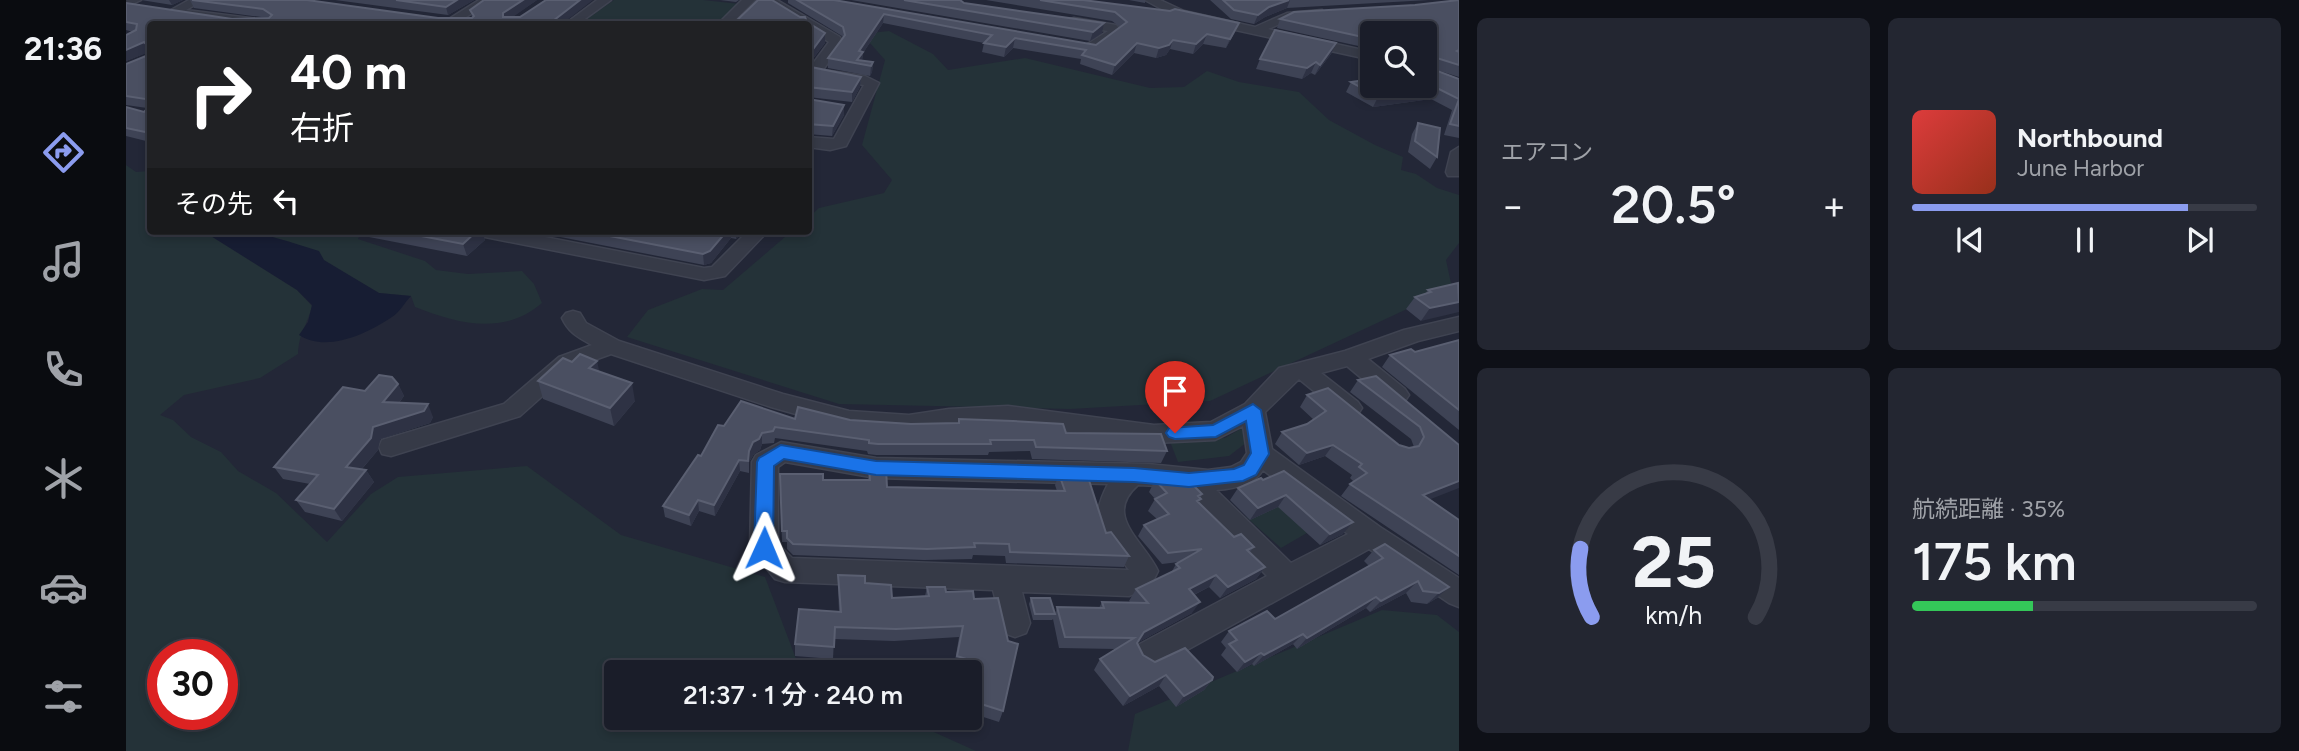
<!DOCTYPE html>
<html lang="ja">
<meta charset="utf-8">
<style>
:root{--surface:#1a1d29;--page:#232631;--text:#f1f3f6;--muted:#9fa2a8;--line:#383b46;--accent:#8b9cef}
body{margin:0;font-family:Figtree,"Noto Sans JP",sans-serif;background:var(--page);color:var(--text);height:100vh;display:flex;flex-direction:column;font-size:26px;white-space:nowrap}
*{box-sizing:border-box;margin:0}
p{font-size:23px;color:var(--muted)}
.icon{flex:none;width:38px;height:38px;fill:none;stroke:currentColor;stroke-width:2;stroke-linecap:round;stroke-linejoin:round}
.map{position:relative;flex:1;overflow:hidden}
.drawer{display:flex;flex-direction:column;gap:18px;padding:18px;background:#0e1017;width:840px}
.drawer>*{flex:none}
.top-card{position:absolute;left:21px;top:21px;width:665px;height:214px;border-radius:7px;box-shadow:0 4px 10px #0003,0 0 0 2px var(--line);background:#202124;color:#fff;overflow:hidden}
.buttons{position:absolute;left:1234px;top:21px;display:grid;gap:14px}
.buttons a{display:grid;place-items:center;width:77px;height:77px;border-radius:7px;background:var(--surface);box-shadow:0 4px 10px #0003,0 0 0 2px var(--line);font-size:35px}
.speed{position:absolute;left:21px;top:639px;display:flex;gap:14px;font-size:35px;font-weight:700;text-align:center}
.speed>*{display:grid;place-content:center;width:91px;height:91px;border-radius:50%;background:var(--surface);box-shadow:0 4px 10px #0003,0 0 0 2px var(--line);line-height:1}
.speed .limit{border:10px solid #d22;background:#fff;color:#111}
.pin{position:absolute;display:grid;place-items:center;width:60px;height:60px;color:#fff;margin:-72px -30px;border-radius:50% 50% 50% 0;rotate:-45deg;box-shadow:0 0 7px #0007}
.pin .icon{rotate:45deg}
.me{position:absolute;width:77px;margin:-38px;rotate:1deg;stroke-linejoin:round;filter:drop-shadow(0 0 5px #0008)}
.turn{display:flex;align-items:center;gap:24px;height:147px;padding:0 28px;font-size:32px}
.turn .icon{width:91px;height:91px;stroke-width:2.5}
.turn b{display:block;font-size:49px;line-height:60px}
.then{display:flex;align-items:center;height:66px;padding:0 28px;background:#0003;gap:14px;font-size:26px}
.big{font-size:52px;font-weight:600;line-height:1.1}
.drawer .tile{flex:1;display:flex;flex-direction:column;justify-content:center;gap:10px;min-width:0;padding:0 24px;border-radius:10px;background:var(--page)}
.drawer .dial{align-items:center;gap:0}
.dial svg{height:182px;overflow:visible;fill:none;stroke:var(--line);stroke-width:7;stroke-linecap:round;text-anchor:middle}
.dial text{fill:var(--text);stroke:none}
.song{display:flex;align-items:center;gap:21px}
.cover{width:84px;height:84px;border-radius:10px;background:linear-gradient(135deg,hsl(0 70% 55%),hsl(10 70% 35%))}
.played{height:7px;border-radius:4px;background:linear-gradient(90deg,var(--accent) 80%,var(--line) 80%)}
.keys{display:flex;justify-content:space-around;direction:ltr}
.heat{display:flex;justify-content:space-between;align-items:center;font-size:38px;direction:ltr}
.charge{height:10px;border-radius:5px;background:linear-gradient(90deg,#34c759 35%,var(--line) 0)}
.drawer .tiles{flex:1;display:grid;gap:18px;grid-template-columns:repeat(2,1fr)}
.trip{position:absolute;left:478px;top:660px;width:378px;height:70px;border-radius:7px;background:var(--surface);box-shadow:0 4px 10px #0003,0 0 0 2px var(--line);font-weight:600;line-height:70px;text-align:center}
main{display:flex;flex:1;min-height:0}
.menu{display:flex;flex-direction:column;width:126px;justify-content:space-around;align-items:center;background:#0a0c10;color:var(--muted)}
.menu .icon{width:49px;height:49px}
.menu .current{color:var(--accent)}
.menu b{font-size:32px;color:var(--text)}
.map>svg:first-child{display:block}
.green{fill:#243238;fill-rule:evenodd}
.water{fill:#171d33}
.lines{fill:none;stroke-linecap:round;stroke-linejoin:round}
.minor-casing{stroke:#3f4351;stroke-width:3}
.minor{fill:#363a47;fill-rule:evenodd}
.wall{fill:#3e4355}
.shaded-wall{fill:#2e3244}
.building{fill:#4a4f61;stroke:#5a5f71;stroke-width:2}
.route{fill:#1a73e8;stroke:#114b97;stroke-width:2}
</style>
<main>
<nav class="menu">
<b>21:36</b>
<svg class="icon current" aria-label="directions" viewBox="0 0 24 24"><path d="M12 3l9 9-9 9-9-9zM9 14v-3h6M13 9l2 2-2 2"/></svg>
<svg class="icon" aria-label="music" viewBox="0 0 24 24"><path d="M9 18V5l10-2v13"/><circle cx="6" cy="18" r="3"/><circle cx="16" cy="16" r="3"/></svg>
<svg class="icon" aria-label="phone" viewBox="0 0 24 24"><path d="M5 4h4l2 5-3 2q2 4 5 5l2-3 5 2v4C11 20 4 13 5 4z"/></svg>
<svg class="icon" aria-label="climate" viewBox="0 0 24 24"><path d="M12 3v18M4 7l16 10M4 17L20 7"/></svg>
<svg class="icon" aria-label="car" viewBox="0 0 24 24"><path d="M5 17H2v-5l4-1 3-4h7l3 4 3 1v5h-3M9 17h6M6 11h13"/><circle cx="7" cy="17" r="2"/><circle cx="17" cy="17" r="2"/></svg>
<svg class="icon" aria-label="filters" viewBox="0 0 24 24"><path d="M4 7h16M4 17h16"/><circle cx="9" cy="7" r="2"/><circle cx="15" cy="17" r="2"/></svg>
</nav>
<div class="map">
<svg width="1333" height="751" viewBox="0 0 1333 751">
<rect width="100%" height="100%" fill="#232737"/>
<g class="green">
<path d="M488,0H577L614,4L593,24H454Z"/>
<path d="M763,31L807,54L822,70L899,58L1024,88L1058,87L1081,71L1113,82L1173,92L1203,120L1249,145L1277,157L1275,170L1290,174L1311,188L1333,195V243L1320,260L1326,288L1084,401L944,409L713,404L501,337L522,310L576,289L597,290L666,231H682L683,217L693,208L758,193L766,180L736,145L759,60L736,34Z"/>
<path d="M0,165L10,172L24,171V231H77L171,290L186,306C181,326 173,332 172,354L134,378L58,395L34,415L47,420L65,437L95,452L112,471L150,493L201,542L245,494L272,477L401,466L495,535L639,577L675,672H490V718H714L718,721L790,724L850,751H0ZM37,654H96V714H37Z"/>
<path d="M125,231H232L235,232L232,239L299,261L310,270L342,274L396,271L408,284L416,303C378,336 332,324 289,307L285,296L253,293L164,242Z"/>
<path d="M1116,428L1121,442L1103,456L1052,462L1043,439L1099,438Z"/>
<path d="M1155,504L1186,530L1155,548L1120,517Z"/>
<path d="M1256,610L1311,615L1333,632V751H1002L1009,714Z"/>
</g>
<path class="water" d="M77,231H125L164,242L193,251L198,260L253,293L285,296C279,302 274,312 266,317C241,334 200,353 173,335L182,322L186,305L171,290Z"/>
<g class="lines">
<defs>
<g id="minor">
<path d="M0,0H15L0,7Z"/>
<path d="M63,0H78L60,10L141,20L147,24C128,26 56,24 45,10Z"/>
<path d="M353,0H367L329,24H315Z"/>
<path d="M471,0H485L452,24H439Z"/>
<path d="M616,0H629L605,24H592Z"/>
<path d="M637,0H651L714,37L716,43L697,70L739,76L753,83L720,146L704,150L682,147V137L708,139L738,85L687,76L683,69L703,42L682,29V24H675Z"/>
<path d="M1019,0H1034L1058,11L1129,27L1161,13L1196,10V16L1163,20L1142,29L1246,52V60L1050,17Z"/>
<path d="M948,18L990,25L996,31L970,51H960V45L982,31L944,25V19Z"/>
<path d="M1333,147V176H1322L1320,172L1325,152Z"/>
<path d="M350,231H388L578,268L586,267L622,231H642L599,276L578,280L359,237Z"/>
<path d="M447,311L454,313L460,323L493,341L657,394L723,411L783,415L823,409L882,406L1028,425L1085,422L1119,404L1153,368L1219,351L1278,330L1333,317V331L1292,341L1242,359L1279,389L1283,395L1279,401L1271,403L1263,401L1221,366L1195,373L1232,402L1236,408L1232,414L1224,417L1216,414L1173,379L1139,412L1146,449L1254,527L1333,578V607L1323,603L1243,549L1034,665L1023,670L1012,665L1007,655L1012,645L1141,576L1054,487L1012,485C976,516 1019,542 1032,571L1024,587L1003,596L896,592L904,623L900,633L889,637L878,633L867,590L659,582L649,579L624,548L626,462L630,455L655,442L750,458L1022,464L1082,470L1105,467L1115,462L1121,453L1117,426L1089,440L1028,443L882,424L823,427L783,433L723,429L645,407L485,354L449,367L394,416L265,456L256,454L253,447L256,440L378,404L433,357L466,345C452,337 443,333 436,318L440,313ZM659,462L750,478L982,484C959,528 978,535 1003,570L666,558L652,544V467ZM1137,470L1222,534L1165,563L1090,490C1106,489 1128,485 1137,470Z"/>
</g>
</defs>
<use href="#minor" class="minor-casing"/>
<use href="#minor" class="minor"/>
</g>
<g class="wall">
<path d="M15,0H57L46,5Z"/>
<path d="M64,0L312,18L346,17L344,10L411,0L386,17L436,24H24V142L0,136V107L18,112L21,108L0,105V64L20,56V53L0,61V35L7,32L0,30V3L106,19L142,18L68,8Z"/>
<path d="M209,0H348L322,15Z"/>
<path d="M594,0H613L610,2Z"/>
<path d="M662,0H708L970,45L994,27L986,21L860,0H957L1109,32L1100,48L1077,44L1067,54L1044,49L1040,55L1030,58L1008,53L986,75L954,64L955,59L887,48L878,57L856,52L858,43L757,23L737,53L736,61L747,62L746,72L744,76L702,68V58L717,38L716,36L662,3Z"/>
<path d="M725,0H834L838,3L976,33L964,41Z"/>
<path d="M1003,0H1019V3Z"/>
<path d="M1084,0H1303L1161,8L1139,17L1128,24L1105,19Z"/>
<path d="M1333,0V77L1298,66V33H1246V49L1151,28L1154,19Z"/>
<path d="M681,22L699,43L683,64L685,67L735,77L734,87L726,102L682,97V24Z"/>
<path d="M1210,43L1205,54L1189,75L1185,73L1176,79L1130,69L1134,59Z"/>
<path d="M1333,79V138L1318,135L1326,110L1305,99L1247,107L1220,92L1225,82Z"/>
<path d="M682,99L718,105V115L706,136L682,134Z"/>
<path d="M1292,123L1311,157L1304,169L1282,152L1286,134Z"/>
<path d="M241,231H356L359,240L341,256L243,237Z"/>
<path d="M413,231H617L610,239L605,238L585,263L578,265L414,233Z"/>
<path d="M1333,283L1295,321L1280,309L1289,297L1299,294L1302,290Z"/>
<path d="M1333,340V430L1256,367L1264,355L1289,352Z"/>
<path d="M473,371L509,401L488,426L417,399L412,381Z"/>
<path d="M1232,380L1333,445L1304,499L1333,520V575L1215,496L1224,484L1228,482L1224,478L1226,475L1199,456L1173,465L1149,444L1156,432L1181,424L1188,420L1174,407L1181,395L1273,445L1283,448L1288,447L1285,439L1224,392Z"/>
<path d="M272,384L278,396L273,403L307,417L304,423L254,439L252,450L236,469L240,470L248,482L216,521L179,512L170,500L184,484L157,479L148,467L239,391Z"/>
<path d="M669,419L724,420L785,424L832,423L833,419L940,433L1041,451L1035,463L906,459L904,451L863,452L862,455H750L742,454L741,451L649,438L648,443L636,444L634,450L628,454L623,462V473L614,471L589,516L573,511L565,526L539,517L537,506L598,426Z"/>
<path d="M743,468L761,487L931,491L929,485L933,474L980,533L1003,556L998,567L880,563L879,556L847,555L846,559L798,560L667,555L661,549V542H656L654,474L697,480H742Z"/>
<path d="M1135,478L1217,534L1194,545L1152,507L1124,520L1104,500L1112,488Z"/>
<path d="M1029,480L1052,483L1076,494L1073,503L1108,537L1128,547L1124,552L1139,567L1130,579L1094,598L1083,587L1068,595L1066,613L1011,643L1017,655L1029,662L1086,680L1078,690L1050,707L1033,686L997,706L968,670L974,659L990,649L933,648L927,619L926,620H907L903,604L905,598L929,614L931,607L973,608L976,602L1005,603L1003,601L1010,589L1045,573L1050,564L1053,562L1036,564L1012,536L1018,525L1031,519L1022,511L1029,499L1023,492Z"/>
<path d="M1248,550L1323,587L1311,598L1301,604L1285,602L1280,593L1244,612L1240,608L1171,649L1167,644L1128,666L1126,664L1111,672L1095,655L1100,648L1095,642L1103,631L1149,619L1243,566L1238,561Z"/>
<path d="M712,575L739,583L766,598L799,596L801,587L820,592L877,711L873,722L848,714L851,701L844,699V672H840L828,667L833,637L768,641L708,639L707,659L669,656V644L713,612L712,587Z"/>
</g>
<g class="shaded-wall">
<path d="M43,0H57L46,5Z"/>
<path d="M331,0H348L322,15L320,7Z"/>
<path d="M397,0H411L380,22L377,17V13Z"/>
<path d="M454,0H467L436,24H423Z"/>
<path d="M1163,0H1164L1161,8L1139,17L1128,24L1132,15L1143,7Z"/>
<path d="M758,14L757,23L737,53L736,61L731,60L733,51Z"/>
<path d="M978,23L976,33L964,41L967,32Z"/>
<path d="M1113,23L1109,32L1100,48L1104,39Z"/>
<path d="M699,33V43L682,65V56Z"/>
<path d="M1081,34L1077,44L1067,54L1070,44Z"/>
<path d="M889,38L887,48L878,57L880,47Z"/>
<path d="M1047,40L1044,49L1040,55L1030,58L1033,48Z"/>
<path d="M18,42L23,52L0,61V50Z"/>
<path d="M1011,43L1008,53L986,75L989,65Z"/>
<path d="M1210,43L1205,54L1189,75L1194,65Z"/>
<path d="M747,62L746,72L744,76L745,66Z"/>
<path d="M1190,62L1185,73L1176,79L1181,68Z"/>
<path d="M735,77L734,87L726,102V92Z"/>
<path d="M1311,88L1305,99L1247,107L1252,97Z"/>
<path d="M718,105V115L706,136L707,126Z"/>
<path d="M351,231H356L359,240L341,256L337,244Z"/>
<path d="M601,231H604L605,238L585,263L578,265L577,254Z"/>
<path d="M610,231H617L610,239Z"/>
<path d="M1333,302V312L1295,321L1304,308Z"/>
<path d="M471,361L475,379L463,368Z"/>
<path d="M506,383L509,401L488,426L484,408Z"/>
<path d="M272,384L278,396L264,414L257,402Z"/>
<path d="M302,404L307,417L304,423L254,439L252,450L227,479L220,467L247,427Z"/>
<path d="M636,433V444L634,450L628,454L623,462V473V451L627,442Z"/>
<path d="M1207,445L1199,456L1173,465L1181,453Z"/>
<path d="M613,460L614,471L589,516L588,505Z"/>
<path d="M240,470L248,482L216,521L208,509Z"/>
<path d="M1333,481V488L1287,506L1297,495Z"/>
<path d="M1160,495L1152,507L1124,520L1132,508Z"/>
<path d="M572,500L573,511L565,526L563,515Z"/>
<path d="M1227,522L1217,534L1194,545L1204,534Z"/>
<path d="M1139,567L1130,579L1094,598L1102,587Z"/>
<path d="M1090,575L1083,587L1055,601L1063,589Z"/>
<path d="M1292,581L1280,593L1244,612L1255,601Z"/>
<path d="M1323,587L1311,598L1301,604L1313,593Z"/>
<path d="M1250,597L1240,608L1171,649L1181,638Z"/>
<path d="M1074,602L1066,613L1011,643L1018,632Z"/>
<path d="M1177,634L1167,644L1128,666L1138,655Z"/>
<path d="M1135,653L1126,664L1111,672L1119,662Z"/>
<path d="M1040,675L1033,686L997,706L1004,696Z"/>
<path d="M1086,680L1078,690L1050,707L1058,696Z"/>
</g>
<g class="building">
<path d="M66,0H181L312,18H346L348,16L344,10L358,0H397L377,13V17H394L420,0H454L423,24H24V133L0,128V107L18,112L21,109L20,99L0,96V64L20,56L21,45L18,42L0,50V35L10,30L11,24L0,22V3L106,19L143,18L146,15L137,9Z"/>
<path d="M270,0H331L320,7Z"/>
<path d="M632,0H646L674,17H679L681,22L699,33L682,56V24H607Z"/>
<path d="M671,0H708L970,45L1001,22L989,12L914,0H957L1044,11L1049,9L1113,23L1104,39L1081,34L1070,44L1047,40L1043,45L1033,48L1011,43L989,65L956,55L960,50L889,38L880,47L858,43L866,35L758,14L733,51L737,52L731,60L747,62L745,66L702,58L719,35L717,27Z"/>
<path d="M778,0H834L838,3L978,23L967,32Z"/>
<path d="M1097,0H1163L1143,7L1132,15L1108,10Z"/>
<path d="M1333,0V50L1331,51L1333,52V65L1298,54V33H1246V39L1154,19L1168,12L1289,5Z"/>
<path d="M1149,30L1210,43L1194,65L1190,62L1181,68L1134,59Z"/>
<path d="M682,61L685,67L735,77L726,92L682,87Z"/>
<path d="M1298,67H1301L1333,79V126L1324,124L1333,99L1311,88L1252,97L1225,82L1246,79V86H1298Z"/>
<path d="M682,99L718,105L707,126L682,124Z"/>
<path d="M1292,123L1314,128L1311,157L1289,141Z"/>
<path d="M269,231H351L337,244Z"/>
<path d="M458,231H601L584,251L577,254Z"/>
<path d="M1332,283L1333,302L1304,308L1289,297L1305,292L1302,290Z"/>
<path d="M1333,340V410L1264,355L1285,349L1289,352Z"/>
<path d="M454,354L471,361L463,368L506,383L484,408L412,381L437,358L446,362Z"/>
<path d="M253,375L266,377L272,384L257,402L302,404L298,411L247,427L245,438L220,467L240,470L208,509L170,500L192,475L148,467L217,387L239,391Z"/>
<path d="M1250,376L1333,445V481L1297,495L1333,520V556L1224,484L1241,473L1233,467L1236,464L1207,445L1181,453L1156,432L1181,424L1200,411L1181,395L1202,388L1273,445L1283,448L1293,446L1298,437L1294,427L1232,380Z"/>
<path d="M615,401L669,419L672,407L724,420L785,424L833,423V419L887,421L937,424L940,433L1035,434L1041,451L910,447L908,440H864L865,444H752L743,443V440L649,427L647,431L636,433L633,439L627,442L623,451L622,461L613,460L588,505L572,500L563,515L537,506L572,455L575,456L592,425L598,426Z"/>
<path d="M743,468L760,469L761,487L939,491L933,474H961L980,533L985,532L1003,556L884,552L883,544L848,543L849,547L801,549L667,544L661,538V531H656L654,474H697V480H744Z"/>
<path d="M1158,471L1227,522L1204,534L1160,495L1132,508L1112,488L1135,478L1137,480Z"/>
<path d="M1037,477H1050L1052,483L1061,479L1076,494L1072,496L1075,499L1071,501L1108,537L1115,534L1128,547L1121,550L1139,567L1102,587L1090,575L1063,589L1074,602L1018,632L1011,643L1017,655L1029,662L1059,648L1087,677L1086,680L1058,696L1040,675L1004,696L974,659L1008,638L939,637L931,607L978,608L976,602L1022,603L1010,589L1054,568L1050,564L1076,549L1042,553L1018,525L1043,514L1029,499L1041,493L1029,480Z"/>
<path d="M1259,544L1323,587L1313,593L1297,591L1292,581L1255,601L1250,597L1181,638L1177,634L1138,655L1135,653L1119,662L1103,644L1111,640L1103,631L1141,611L1149,619L1257,558L1248,550Z"/>
<path d="M712,575L739,576V583L765,585L766,598L803,596L801,587H819L820,592L847,591L848,599L872,598L882,641L892,644L877,711L852,703L855,690L844,686V672H841L843,660L831,656L837,626L770,629L709,627L708,647L669,644L673,609L715,612Z"/>
<path d="M905,598H924L929,614H909Z"/>
</g>
<path class="route" d="M1127,404L1135,410L1143,454L1130,475L1117,481L1063,487L1008,482L750,475L658,459L648,466L647,548L644,554L638,557L631,554L628,548L631,462L633,458L655,445L750,461L1008,468L1063,473L1108,469L1118,465L1125,453L1120,421L1090,437L1049,439L1043,437L1040,433L1043,428L1087,425Z"/>
</svg>
<div class="buttons">
<a><svg class="icon" aria-label="search" viewBox="0 0 24 24"><circle cx="10" cy="10" r="6"/><path d="M15 15l6 6"/></svg></a>
</div>
<div class="speed"><div class="limit">30</div></div>
<div class="pin" style="left:1049px;top:433px;background:#d93025"><svg class="icon" aria-label="arrive" viewBox="0 0 24 24"><path d="M6 21V4h12l-3 4 3 4H6"/></svg></div>
<svg class="me" style="left:638px;top:548px" viewBox="-20 -20 40 40"><path d="M0-17L14 15 0 8-14 15z" fill="#1a73e8" stroke="#fff" stroke-width="4"/></svg>
<div class="trip">21:37 · 1 分 · 240 m</div>
<div class="top-card">
<div class="turn"><svg class="icon" aria-label="right" viewBox="0 0 24 24"><path d="M7 20v-9h11M14 6l5 5-5 5"/></svg><div><b>40 m</b>右折</div></div>
<div class="then">その先<svg class="icon" aria-label="left" viewBox="0 0 24 24"><path d="M17 20v-9H6M10 6l-5 5 5 5"/></svg></div>
</div>
</div>
<section class="drawer">
<div class="tiles">
<div class="tile"><p>エアコン</p>
<div class="heat"><a>−</a><b class="big">20.5°</b><a>+</a></div>
</div>
<div class="tile">
<div class="song"><i class="cover"></i><div><b>Northbound</b><p>June Harbor</p></div></div>
<div class="played"></div>
<div class="keys"><svg class="icon" aria-label="previous" viewBox="0 0 24 24"><path d="M18 5L8 12l10 7zM5 5v14"/></svg><svg class="icon" aria-label="pause" viewBox="0 0 24 24"><path d="M8 5v14M16 5v14"/></svg><svg class="icon" aria-label="next" viewBox="0 0 24 24"><path d="M6 5l10 7-10 7zM19 5v14"/></svg></div>
</div>
<div class="tile dial"><svg viewBox="0 0 100 80">
<path d="M14 69A42 42 0 1 1 86 69"/>
<path d="M14 69A42 42 0 0 1 9 39" stroke="#8b9cef"/>
<text x="50" y="56" font-size="32" font-weight="700">25</text>
<text x="50" y="72" font-size="11">km/h</text>
</svg></div>
<div class="tile"><p>航続距離 · 35%</p><b class="big">175 km</b><div class="charge"></div></div>
</div>
</section>
</main>
